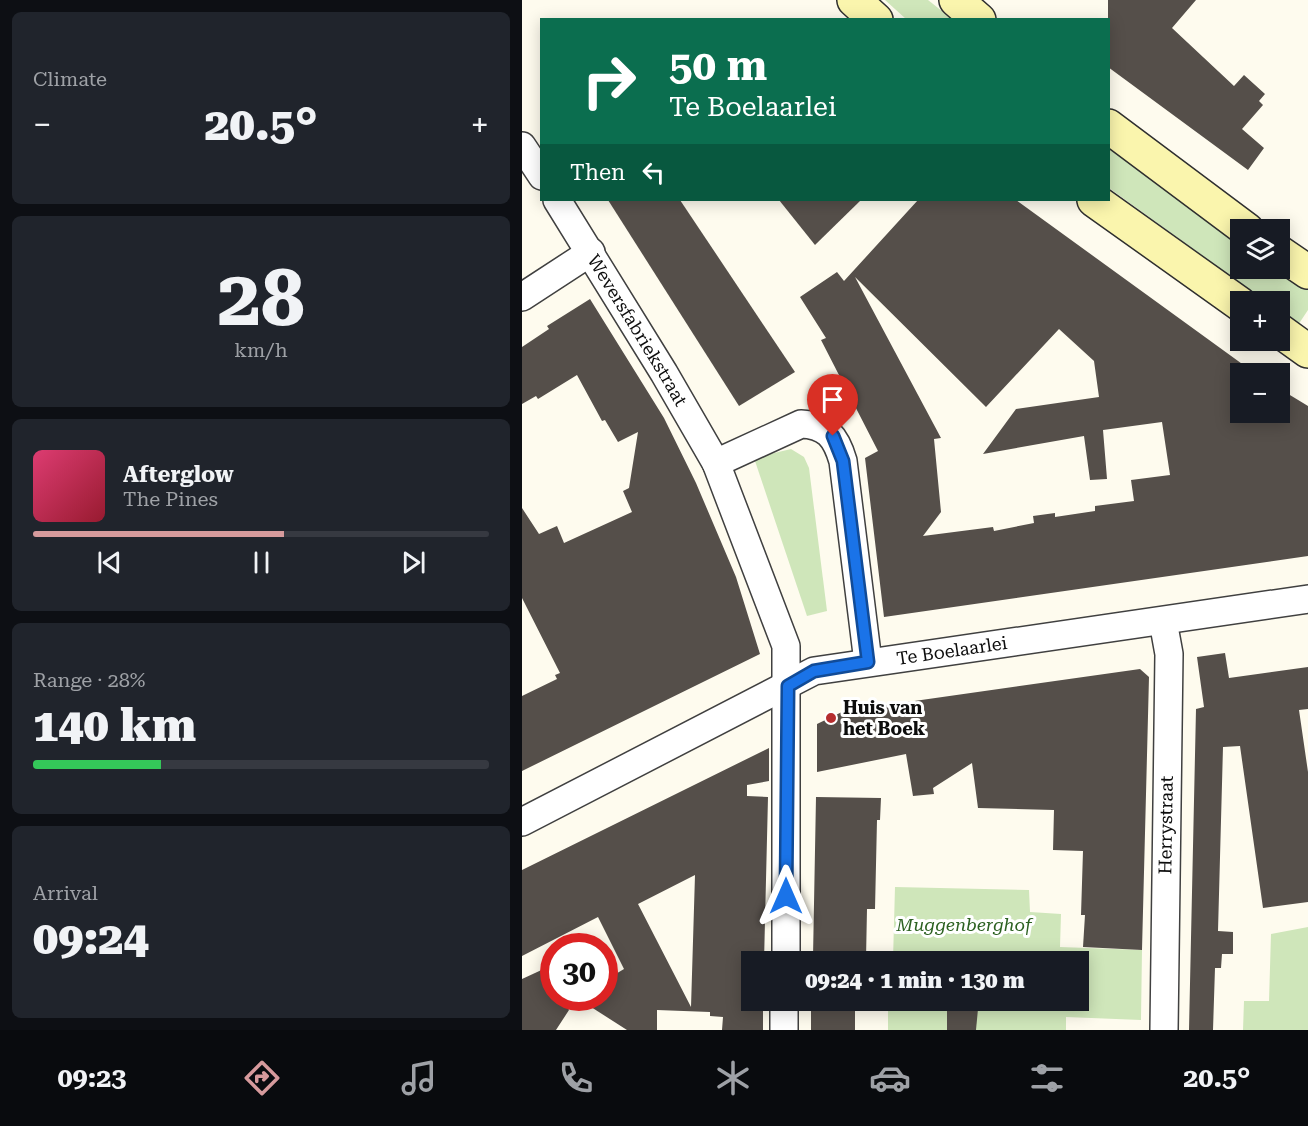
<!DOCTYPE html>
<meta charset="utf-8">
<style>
:root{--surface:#171b24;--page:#20242c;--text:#f1f3f6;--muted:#9ea1a6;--line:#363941;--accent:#d69a9c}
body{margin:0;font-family:"Roboto Serif",serif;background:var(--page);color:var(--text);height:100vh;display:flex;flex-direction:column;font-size:22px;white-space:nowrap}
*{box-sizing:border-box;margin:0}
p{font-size:20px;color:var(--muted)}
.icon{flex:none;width:33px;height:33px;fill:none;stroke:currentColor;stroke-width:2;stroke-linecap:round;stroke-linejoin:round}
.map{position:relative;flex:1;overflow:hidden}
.side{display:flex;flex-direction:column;gap:12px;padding:12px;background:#0d0f14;width:522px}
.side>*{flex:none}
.hud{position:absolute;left:18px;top:18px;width:570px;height:183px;border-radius:0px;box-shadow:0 3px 15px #0003;background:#0b6e4f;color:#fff;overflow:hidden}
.controls{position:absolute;left:708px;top:219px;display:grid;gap:12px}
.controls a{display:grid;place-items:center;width:60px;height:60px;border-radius:0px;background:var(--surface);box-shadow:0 3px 15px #0003;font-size:30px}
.speed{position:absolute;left:18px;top:933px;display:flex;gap:12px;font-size:30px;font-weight:700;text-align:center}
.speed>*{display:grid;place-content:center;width:78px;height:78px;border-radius:50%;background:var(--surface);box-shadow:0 3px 15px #0003;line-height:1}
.speed .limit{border:9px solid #d22;background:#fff;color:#111}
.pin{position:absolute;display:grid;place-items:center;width:51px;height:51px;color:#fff;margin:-62px -26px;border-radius:50% 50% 50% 0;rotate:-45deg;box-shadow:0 0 6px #0007}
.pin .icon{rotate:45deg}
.me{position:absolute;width:66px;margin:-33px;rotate:0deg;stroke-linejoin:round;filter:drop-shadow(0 0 4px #0008)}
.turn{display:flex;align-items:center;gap:21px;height:126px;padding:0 30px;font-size:27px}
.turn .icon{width:78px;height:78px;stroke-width:2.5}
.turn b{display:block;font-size:42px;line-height:51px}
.then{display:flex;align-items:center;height:57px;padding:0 30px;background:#0003;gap:12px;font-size:22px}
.big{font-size:45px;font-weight:800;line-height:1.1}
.side .tile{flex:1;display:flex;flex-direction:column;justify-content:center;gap:9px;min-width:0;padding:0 21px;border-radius:9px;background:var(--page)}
.side .dial{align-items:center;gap:0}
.dial b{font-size:78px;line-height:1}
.song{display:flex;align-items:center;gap:18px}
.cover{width:72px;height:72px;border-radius:9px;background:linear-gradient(135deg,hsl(340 70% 55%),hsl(350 70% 35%))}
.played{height:6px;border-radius:3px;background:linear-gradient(90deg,var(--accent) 55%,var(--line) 55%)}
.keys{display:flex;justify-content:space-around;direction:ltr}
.heat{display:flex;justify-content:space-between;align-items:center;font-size:33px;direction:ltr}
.charge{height:9px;border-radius:4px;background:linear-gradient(90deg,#34c759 28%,var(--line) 0)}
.trip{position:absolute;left:219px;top:951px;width:348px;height:60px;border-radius:0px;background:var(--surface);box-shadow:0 3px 15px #0003;font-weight:800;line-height:60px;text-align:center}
.dock{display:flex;height:96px;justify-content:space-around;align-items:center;background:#090b0e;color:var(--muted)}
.dock .icon{width:42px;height:42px}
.dock .current{color:var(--accent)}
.dock b{font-size:27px;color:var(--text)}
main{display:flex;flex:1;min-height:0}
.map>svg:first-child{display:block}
.green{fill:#cfe6ba}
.building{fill:#554f4a;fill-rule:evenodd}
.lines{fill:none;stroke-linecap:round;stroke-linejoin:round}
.minor-casing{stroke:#404040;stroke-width:30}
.secondary-casing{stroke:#2f2f2f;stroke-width:36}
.minor{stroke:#fff;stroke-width:27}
.secondary{stroke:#faf5ad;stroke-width:33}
.route-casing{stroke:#114b97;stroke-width:15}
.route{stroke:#1a73e8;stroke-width:10}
.poi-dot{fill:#b52d2e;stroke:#fff;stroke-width:2}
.labels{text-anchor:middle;stroke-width:6;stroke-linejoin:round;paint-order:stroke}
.street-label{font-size:18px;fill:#0d0d0d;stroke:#fff}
.poi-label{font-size:18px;font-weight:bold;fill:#0d0d0d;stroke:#fff;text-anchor:start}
.park-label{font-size:18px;font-style:italic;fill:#2c6121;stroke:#fff}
</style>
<main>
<section class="side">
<div class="tile"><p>Climate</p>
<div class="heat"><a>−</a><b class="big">20.5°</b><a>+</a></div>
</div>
<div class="tile dial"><b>28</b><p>km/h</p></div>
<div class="tile">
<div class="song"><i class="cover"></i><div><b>Afterglow</b><p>The Pines</p></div></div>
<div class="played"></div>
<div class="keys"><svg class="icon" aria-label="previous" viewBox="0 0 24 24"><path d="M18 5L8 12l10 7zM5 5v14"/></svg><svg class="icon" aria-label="pause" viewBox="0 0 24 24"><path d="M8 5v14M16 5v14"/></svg><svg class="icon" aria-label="next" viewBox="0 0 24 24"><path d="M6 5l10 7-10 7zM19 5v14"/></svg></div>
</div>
<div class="tile"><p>Range · 28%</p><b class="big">140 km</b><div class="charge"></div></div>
<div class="tile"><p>Arrival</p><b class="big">09:24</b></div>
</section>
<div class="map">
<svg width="786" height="1030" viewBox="0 0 786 1030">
<rect width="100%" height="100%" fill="#fefbee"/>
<g class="green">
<path d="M363,0H406L430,19H384Z"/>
<path d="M586,145L718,243V268L754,269L786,290V310L776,325L758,312V302L743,301L587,188Z"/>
<path d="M269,449L282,457L287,468L305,611L285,616L232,458Z"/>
<path d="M373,887L507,890L508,912L539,914L538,947L620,950L619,1020L544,1017V1030H366V1009H289L290,1000H556V962L291,961V957L371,960Z"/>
<path d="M786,927V1030H721L722,1001H747L749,934Z"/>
</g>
<g class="building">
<path d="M586,0H674L650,28L712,86L722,75L743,94L737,101L741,105L720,129L742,148L726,170L586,67Z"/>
<path d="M86,200H158L273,372L217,406Z"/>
<path d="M257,200H339L293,245Z"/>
<path d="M396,200H494L734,374H718V412H758V389L786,406V556L362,617L343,458L356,451L299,340L304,338L278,297L315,272L322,281ZM333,277L464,407L537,329L572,361L577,397L494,409L461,454L562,436L568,480L585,479L581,430L640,422L648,475L609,480L612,501L573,506V511L533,517V513L511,516L512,523L472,531L471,527L401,536L419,512L412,439L419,438Z"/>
<path d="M68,299L142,418L174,483L214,577L238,654L0,771V696L35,679L33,675L38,673L0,598V508L17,534L35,526L42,543L110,512L101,491L107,488L116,432L96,442L83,420L80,421L55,375L16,399L14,396L0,404V347L27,329L25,326Z"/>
<path d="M703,653L707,678L786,667V709L777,710L786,772V902L741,908L718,746L701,747L696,931L711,932V954H700L699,968H693L691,1030H667L674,709L682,707L675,657Z"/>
<path d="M618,669L627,677L620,950L561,947L563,915H559L561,851L531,850L532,810L456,808L450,763L411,788L412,794L391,796L384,754L295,772V724L322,711Z"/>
<path d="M247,748V781L225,785V796L246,797L242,962H230V1000H241V1030H200L201,1017L188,1016V1012L135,1010V1030H105L55,998H82V981L102,969L76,917L0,956V870ZM173,875L169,1007L116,904Z"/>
<path d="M294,797L359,798L358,820H355L353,909H345L344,959L291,957Z"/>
<path d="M26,967L32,979V998H41L47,1010L34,1030H0V979Z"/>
<path d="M425,1008L456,1009L454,1030H425Z"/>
<rect x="289" y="1009" width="44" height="21"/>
</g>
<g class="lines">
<defs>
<g id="minor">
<path d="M0,146L20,176"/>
<path id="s1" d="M35,200L142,373L194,463L264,646V962"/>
<path d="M0,297L69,252"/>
<path d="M194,463L279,424C305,425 314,437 321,461L346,662"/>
<path d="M641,621L647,654L642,1030"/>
<path id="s2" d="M0,822L292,671L786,599"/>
<path d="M262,1030V1000"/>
</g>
<g id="secondary">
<path d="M332,0L354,20"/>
<path d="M434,0L457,20"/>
<path d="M586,126L725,230"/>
<path d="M572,200L718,304"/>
<path d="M758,253L786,272"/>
<path d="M758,331L786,351"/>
</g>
</defs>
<use href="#minor" class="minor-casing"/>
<use href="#secondary" class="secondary-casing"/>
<use href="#minor" class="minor"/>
<use href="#secondary" class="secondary"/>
</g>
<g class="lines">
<defs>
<path id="route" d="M264,896L266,686L292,671L346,662L321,461L311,436"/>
</defs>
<use href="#route" class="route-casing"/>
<use href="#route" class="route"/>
</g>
<circle class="poi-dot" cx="309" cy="718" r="6"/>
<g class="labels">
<g class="street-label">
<text dy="6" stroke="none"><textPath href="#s1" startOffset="153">Weversfabriekstraat</textPath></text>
<text dy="6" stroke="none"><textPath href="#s2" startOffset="468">Te Boelaarlei</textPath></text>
<text transform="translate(644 825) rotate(-89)" y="6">Herrystraat</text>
</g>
<g class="poi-label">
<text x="321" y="714">Huis van<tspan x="321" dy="21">het Boek</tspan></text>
</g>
<g class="park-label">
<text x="442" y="931">Muggenberghof</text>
</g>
</g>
</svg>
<div class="controls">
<a><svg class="icon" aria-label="layers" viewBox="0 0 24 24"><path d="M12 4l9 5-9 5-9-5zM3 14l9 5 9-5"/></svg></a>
<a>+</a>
<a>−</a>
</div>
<div class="speed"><div class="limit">30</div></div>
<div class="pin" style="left:311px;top:436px;background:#d93025"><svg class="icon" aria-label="arrive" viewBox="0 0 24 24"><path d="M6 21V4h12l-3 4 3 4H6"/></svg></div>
<svg class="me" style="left:264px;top:896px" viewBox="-20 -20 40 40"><path d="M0-17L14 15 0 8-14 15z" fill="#1a73e8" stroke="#fff" stroke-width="4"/></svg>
<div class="trip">09:24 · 1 min · 130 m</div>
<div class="hud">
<div class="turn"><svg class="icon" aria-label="right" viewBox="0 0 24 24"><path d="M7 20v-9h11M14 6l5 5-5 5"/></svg><div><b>50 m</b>Te Boelaarlei</div></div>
<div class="then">Then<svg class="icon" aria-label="left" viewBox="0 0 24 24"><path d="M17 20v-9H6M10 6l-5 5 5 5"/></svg></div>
</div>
</div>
</main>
<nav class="dock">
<b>09:23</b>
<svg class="icon current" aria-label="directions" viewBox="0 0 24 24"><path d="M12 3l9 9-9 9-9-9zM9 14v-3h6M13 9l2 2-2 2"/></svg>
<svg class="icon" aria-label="music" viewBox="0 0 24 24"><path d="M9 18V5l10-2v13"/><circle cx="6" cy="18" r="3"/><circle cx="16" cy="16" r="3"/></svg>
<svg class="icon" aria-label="phone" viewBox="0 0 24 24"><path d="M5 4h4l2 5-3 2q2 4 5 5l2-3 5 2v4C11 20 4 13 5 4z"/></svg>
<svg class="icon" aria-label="climate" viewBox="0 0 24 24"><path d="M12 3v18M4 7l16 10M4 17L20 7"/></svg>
<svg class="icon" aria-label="car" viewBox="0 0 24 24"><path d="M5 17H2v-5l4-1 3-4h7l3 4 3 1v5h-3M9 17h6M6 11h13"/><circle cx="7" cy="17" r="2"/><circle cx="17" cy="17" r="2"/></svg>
<svg class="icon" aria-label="filters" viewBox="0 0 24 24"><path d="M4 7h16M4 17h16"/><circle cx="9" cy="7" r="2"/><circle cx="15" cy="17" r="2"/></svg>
<b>20.5°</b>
</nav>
